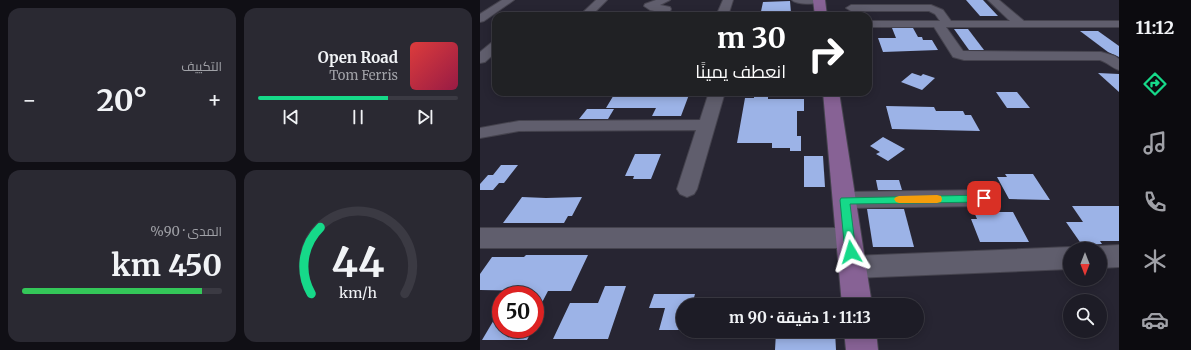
<!DOCTYPE html>
<html lang="ar">
<meta charset="utf-8">
<style>
:root{--surface:#1d1c26;--page:#2a2932;--text:#f1f3f6;--muted:#a0a1a7;--line:#3b3a43;--accent:#16d989}
body{margin:0;font-family:Merriweather,Cairo,serif;background:var(--page);color:var(--text);direction:rtl;height:100vh;display:flex;flex-direction:column;font-size:15px;white-space:nowrap}
*{box-sizing:border-box;margin:0}
p{font-size:13px;color:var(--muted)}
.icon{flex:none;width:22px;height:22px;fill:none;stroke:currentColor;stroke-width:2;stroke-linecap:round;stroke-linejoin:round}
.map{position:relative;flex:1;overflow:hidden;direction:ltr}
.drawer{display:flex;flex-direction:column;gap:8px;padding:8px;background:#100f15;width:480px}
.drawer>*{flex:none}
.top-card{position:absolute;left:12px;top:12px;width:380px;height:84px;border-radius:12px;box-shadow:0 2px 10px #0003,0 0 0 1px var(--line);direction:rtl;background:#202124;color:#fff;overflow:hidden}
.needle{width:26px;rotate:180deg}
.tools{position:absolute;left:583px;top:242px;display:grid;gap:8px}
.tools a{display:grid;place-items:center;width:44px;height:44px;border-radius:50%;background:var(--surface);box-shadow:0 2px 10px #0003,0 0 0 1px var(--line);font-size:20px}
.speed{position:absolute;left:12px;top:286px;display:flex;gap:8px;font-size:20px;font-weight:700;text-align:center}
.speed>*{display:grid;place-content:center;width:52px;height:52px;border-radius:50%;background:var(--surface);box-shadow:0 2px 10px #0003,0 0 0 1px var(--line);line-height:1}
.speed .limit{border:6px solid #d22;background:#fff;color:#111}
.pin{position:absolute;display:grid;place-items:center;width:34px;height:34px;color:#fff;margin:-17px;border-radius:8px;box-shadow:0 2px 6px #0006}
.me{position:absolute;width:44px;margin:-22px;rotate:353deg;stroke-linejoin:round;filter:drop-shadow(0 0 3px #0008)}
.turn{display:flex;align-items:center;gap:14px;height:84px;padding:0 20px;font-size:18px}
.turn .icon{width:52px;height:52px;stroke-width:2.5}
.turn b{display:block;font-size:28px;line-height:34px}
.big{font-size:30px;font-weight:700;line-height:1.1}
.drawer .card{flex:1;display:flex;flex-direction:column;justify-content:center;gap:6px;min-width:0;padding:0 14px;border-radius:12px;background:var(--page)}
.drawer .dial{align-items:center;gap:0}
.dial svg{height:104px;overflow:visible;fill:none;stroke:var(--line);stroke-width:7;stroke-linecap:round;text-anchor:middle}
.dial text{fill:var(--text);stroke:none}
.song{display:flex;align-items:center;gap:12px}
.cover{width:48px;height:48px;border-radius:6px;background:linear-gradient(135deg,hsl(0 70% 55%),hsl(340 70% 35%))}
.played{height:4px;border-radius:2px;background:linear-gradient(90deg,var(--accent) 65%,var(--line) 65%)}
.keys{display:flex;justify-content:space-around;direction:ltr}
.heat{display:flex;justify-content:space-between;align-items:center;font-size:22px;direction:ltr}
.charge{height:6px;border-radius:3px;background:linear-gradient(90deg,#34c759 90%,var(--line) 0)}
.drawer .tiles{flex:1;display:grid;gap:8px;grid-template-columns:repeat(2,1fr)}
.trip{position:absolute;left:196px;top:298px;width:248px;height:40px;border-radius:20px;background:var(--surface);box-shadow:0 2px 10px #0003,0 0 0 1px var(--line);font-weight:700;line-height:40px;text-align:center;direction:rtl}
main{display:flex;flex:1;min-height:0}
.menu{display:flex;flex-direction:column;width:72px;justify-content:space-around;align-items:center;background:#0c0b0f;color:var(--muted)}
.menu .icon{width:28px;height:28px}
.menu .on{color:var(--accent)}
.menu b{font-size:18px;color:var(--text)}
.map>svg:first-child{display:block}
.building{fill:#9cb3e7}
.lines{fill:none;stroke-linecap:round;stroke-linejoin:round}
.minor-casing{stroke:#45434e;stroke-width:2}
.major-casing{stroke:#45434e;stroke-width:2}
.minor{fill:#605e6d;fill-rule:evenodd}
.major{fill:#876295;fill-rule:evenodd}
.route{fill:#16d989;stroke:#0e8d59}
.slow{fill:#f59e0b}
</style>
<main>
<nav class="menu">
<b>11:12</b>
<svg class="icon on" aria-label="directions" viewBox="0 0 24 24"><path d="M12 3l9 9-9 9-9-9zM9 14v-3h6M13 9l2 2-2 2"/></svg>
<svg class="icon" aria-label="music" viewBox="0 0 24 24"><path d="M9 18V5l10-2v13"/><circle cx="6" cy="18" r="3"/><circle cx="16" cy="16" r="3"/></svg>
<svg class="icon" aria-label="phone" viewBox="0 0 24 24"><path d="M5 4h4l2 5-3 2q2 4 5 5l2-3 5 2v4C11 20 4 13 5 4z"/></svg>
<svg class="icon" aria-label="climate" viewBox="0 0 24 24"><path d="M12 3v18M4 7l16 10M4 17L20 7"/></svg>
<svg class="icon" aria-label="car" viewBox="0 0 24 24"><path d="M5 17H2v-5l4-1 3-4h7l3 4 3 1v5h-3M9 17h6M6 11h13"/><circle cx="7" cy="17" r="2"/><circle cx="17" cy="17" r="2"/></svg>
</nav>
<div class="map">
<svg width="639" height="350" viewBox="0 0 639 350">
<rect width="100%" height="100%" fill="#272532"/>
<g class="building">
<path d="M486,0H503L518,16H500Z"/>
<path d="M310,1L311,13H297V16H280L283,2Z"/>
<path d="M412,28H433L438,37H442L443,40H452L458,50L403,52L398,38H416Z"/>
<path d="M474,29H488L504,50H489Z"/>
<path d="M600,31H618L639,46V57L628,52Z"/>
<path d="M432,73L441,76L443,74L455,78L442,90L421,82Z"/>
<path d="M618,73L639,74V92Z"/>
<path d="M184,92H210L201,116H172L176,108H126L135,93Z"/>
<path d="M516,92H537L550,108H527Z"/>
<path d="M274,97H288V99H324V111H317V136H321V151H310V148H292V143H257L265,98H274Z"/>
<path d="M406,106L454,107L456,111H483L485,115H491L500,131L412,129Z"/>
<path d="M107,109H134L128,119H99Z"/>
<path d="M403,137L425,149L408,161L396,154L400,152L390,146Z"/>
<path d="M155,154H181L171,179H153L154,176H145Z"/>
<path d="M324,156H343L345,187H324Z"/>
<path d="M21,165H38L24,183H19L13,190H0V184L8,175H13Z"/>
<path d="M525,174H553L570,200L529,199L517,177H527Z"/>
<path d="M396,180H419L422,190H398Z"/>
<path d="M42,197L66,198L102,197L92,216H88L84,223H23Z"/>
<path d="M592,206H639V241H620L622,244L602,245L586,222H603Z"/>
<path d="M387,209H424L434,247H393Z"/>
<path d="M494,212H533L549,242H500L491,219H497Z"/>
<path d="M46,255H108L91,291H68L55,316V291L0,290V274L12,257H44Z"/>
<path d="M125,286H146L128,339H73L90,303H118Z"/>
<path d="M174,294H215L212,305H203V330H179L185,308H169Z"/>
<path d="M21,308V329H53L47,340H2Z"/>
<path d="M326,331H355L356,350H295L296,332H326Z"/>
</g>
<g class="lines">
<defs>
<g id="minor">
<path d="M22,0H34L4,21L0,22V14Z"/>
<path d="M116,0H127L111,16H99Z"/>
<path d="M176,0H190L180,5L190,7L191,9L188,16H176L179,12L170,10L164,6L165,4Z"/>
<path d="M243,0H253L248,16H236Z"/>
<path d="M312,0H344C339,5 317,5 312,0Z"/>
<path d="M508,0H519L544,21H639V27H466L483,51L621,52L635,56L639,59V70C632,68 627,62 620,60H484L473,57L454,27H388V21H460L455,14L449,11H371L366,8L371,5H451L463,10L471,21H530Z"/>
<path d="M16,42V52L5,62L0,63V52L11,43Z"/>
<path d="M229,92H245L217,189L214,194L207,197L200,194L197,189L216,130L39,131L0,138V128L39,121L220,120Z"/>
<path d="M504,190L512,192L515,198L512,204L504,206L365,208L357,206L354,200L357,194L365,192Z"/>
<path d="M0,228H369L377,231L381,238L377,245L369,248H0Z"/>
<path d="M639,245V267L620,268V249H612L620,246Z"/>
<path d="M590,247L595,249H590V269L373,278L364,275L360,267L364,259L373,256Z"/>
</g>
<g id="major">
<path d="M333,0H345L347,16H335Z"/>
<path d="M343,92H359L392,305H362Z"/>
<path d="M364,331H396L398,350H366Z"/>
</g>
</defs>
<use href="#minor" class="minor-casing"/>
<use href="#major" class="major-casing"/>
<use href="#minor" class="minor"/>
<use href="#major" class="major"/>
</g>
<path class="route" d="M504,195L507,196L509,198L507,201L504,202L370,204L376,252L375,256L371,257L367,256L365,252L360,200L361,198Z"/>
<path class="slow" d="M457,195L461,196L462,199L461,202L457,203H419L416,202L414,199L416,197L419,196Z"/>
</svg>
<div class="tools">
<a><svg class="needle" viewBox="-14 -14 28 28"><path d="M0-13l5 13h-10z" fill="#e53935"/><path d="M0 13l5-13h-10z" fill="#a0a1a7"/></svg></a>
<a><svg class="icon" aria-label="search" viewBox="0 0 24 24"><circle cx="10" cy="10" r="6"/><path d="M15 15l6 6"/></svg></a>
</div>
<div class="speed"><div class="limit">50</div></div>
<div class="pin" style="left:504px;top:198px;background:#d93025"><svg class="icon" aria-label="arrive" viewBox="0 0 24 24"><path d="M6 21V4h12l-3 4 3 4H6"/></svg></div>
<svg class="me" style="left:371px;top:252px" viewBox="-20 -20 40 40"><path d="M0-17L14 15 0 8-14 15z" fill="#16d989" stroke="#fff" stroke-width="4"/></svg>
<div class="trip">11:13 · 1 دقيقة · 90 m</div>
<div class="top-card">
<div class="turn"><svg class="icon" aria-label="right" viewBox="0 0 24 24"><path d="M7 20v-9h11M14 6l5 5-5 5"/></svg><div><b>30 m</b>انعطف يمينًا</div></div>
</div>
</div>
<section class="drawer">
<div class="tiles">
<div class="card">
<div class="song"><i class="cover"></i><div><b>Open Road</b><p>Tom Ferris</p></div></div>
<div class="played"></div>
<div class="keys"><svg class="icon" aria-label="previous" viewBox="0 0 24 24"><path d="M18 5L8 12l10 7zM5 5v14"/></svg><svg class="icon" aria-label="pause" viewBox="0 0 24 24"><path d="M8 5v14M16 5v14"/></svg><svg class="icon" aria-label="next" viewBox="0 0 24 24"><path d="M6 5l10 7-10 7zM19 5v14"/></svg></div>
</div>
<div class="card"><p>التكييف</p>
<div class="heat"><a>−</a><b class="big">20°</b><a>+</a></div>
</div>
<div class="card dial"><svg viewBox="0 0 100 80">
<path d="M14 69A42 42 0 1 1 86 69"/>
<path d="M14 69A42 42 0 0 1 21 18" stroke="#16d989"/>
<text x="50" y="56" font-size="32" font-weight="700">44</text>
<text x="50" y="72" font-size="11">km/h</text>
</svg></div>
<div class="card"><p>المدى · 90%</p><b class="big">450 km</b><div class="charge"></div></div>
</div>
</section>
</main>
